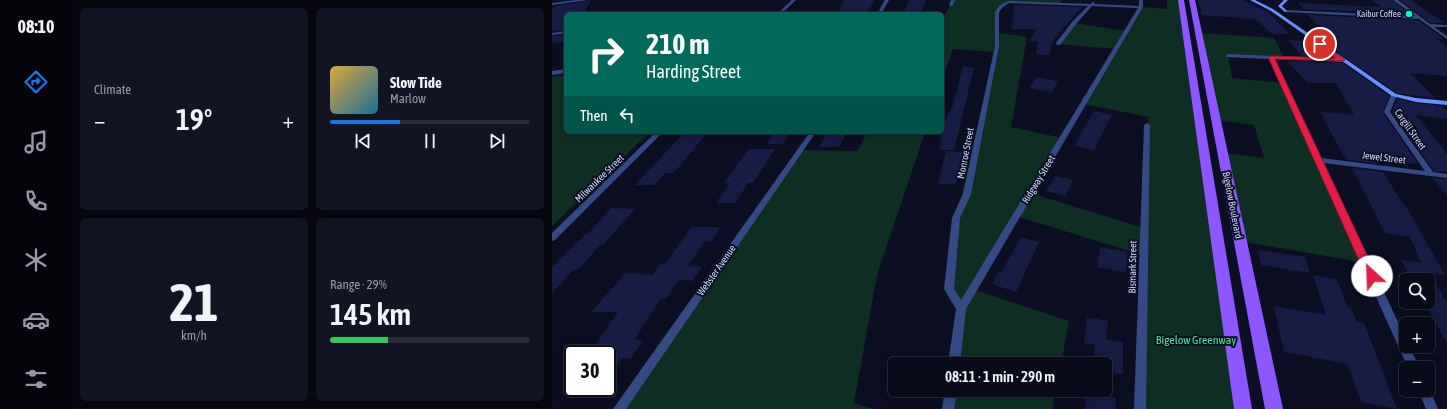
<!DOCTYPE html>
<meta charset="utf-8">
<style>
:root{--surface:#090b1a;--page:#121423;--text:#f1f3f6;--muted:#999ba2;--line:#292b39;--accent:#1a73e8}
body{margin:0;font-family:"Asap Condensed",sans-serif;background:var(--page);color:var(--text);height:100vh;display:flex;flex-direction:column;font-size:15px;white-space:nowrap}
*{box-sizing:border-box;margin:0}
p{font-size:13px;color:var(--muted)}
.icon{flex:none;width:22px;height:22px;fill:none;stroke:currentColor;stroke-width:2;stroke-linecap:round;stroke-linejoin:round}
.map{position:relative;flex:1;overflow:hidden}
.sheet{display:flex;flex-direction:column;gap:8px;padding:8px;background:#05060e;width:480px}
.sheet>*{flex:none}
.hud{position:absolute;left:12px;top:12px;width:380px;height:122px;border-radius:6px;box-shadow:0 2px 10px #0003,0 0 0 1px var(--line);background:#00695c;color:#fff;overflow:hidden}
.controls{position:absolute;left:847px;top:273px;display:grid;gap:8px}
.controls a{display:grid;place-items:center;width:36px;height:36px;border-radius:6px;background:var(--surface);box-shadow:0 2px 10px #0003,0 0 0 1px var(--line);font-size:20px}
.speed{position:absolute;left:12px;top:345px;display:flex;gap:8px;font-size:20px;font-weight:700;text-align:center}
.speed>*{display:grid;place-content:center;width:52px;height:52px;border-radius:50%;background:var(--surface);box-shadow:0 2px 10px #0003,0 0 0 1px var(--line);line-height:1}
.speed .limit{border:2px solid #111;border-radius:6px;background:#fff;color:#111}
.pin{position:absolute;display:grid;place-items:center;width:34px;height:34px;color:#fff;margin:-17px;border:2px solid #fff;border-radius:50%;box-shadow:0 1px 4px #0007}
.me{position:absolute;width:44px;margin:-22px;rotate:335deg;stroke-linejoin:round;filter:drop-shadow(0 0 3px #0008)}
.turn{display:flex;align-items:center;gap:14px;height:84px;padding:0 16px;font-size:18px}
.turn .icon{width:52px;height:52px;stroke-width:2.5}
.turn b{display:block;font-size:28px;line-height:34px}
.then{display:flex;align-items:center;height:38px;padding:0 16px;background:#0003;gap:8px;font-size:15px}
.big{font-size:30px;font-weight:600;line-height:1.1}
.sheet .widget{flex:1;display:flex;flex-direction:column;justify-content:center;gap:6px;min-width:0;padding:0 14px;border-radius:6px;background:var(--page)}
.sheet .dial{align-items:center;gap:0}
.dial b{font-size:52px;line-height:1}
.song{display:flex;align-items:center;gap:12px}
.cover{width:48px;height:48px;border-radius:6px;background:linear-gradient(135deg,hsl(40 70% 55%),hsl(200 70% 35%))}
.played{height:4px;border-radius:2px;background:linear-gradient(90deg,var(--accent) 35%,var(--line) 35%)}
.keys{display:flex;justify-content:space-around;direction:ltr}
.heat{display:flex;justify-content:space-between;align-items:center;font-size:22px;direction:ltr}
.charge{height:6px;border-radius:3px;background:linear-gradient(90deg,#34c759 29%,var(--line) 0)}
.sheet .tiles{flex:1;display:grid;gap:8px;grid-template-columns:repeat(2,1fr)}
.trip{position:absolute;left:336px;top:357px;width:224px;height:40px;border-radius:6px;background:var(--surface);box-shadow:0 2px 10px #0003,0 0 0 1px var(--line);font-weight:600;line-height:40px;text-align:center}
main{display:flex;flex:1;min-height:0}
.dock{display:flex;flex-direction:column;width:72px;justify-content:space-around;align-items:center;background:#04040a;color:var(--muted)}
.dock .icon{width:28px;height:28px}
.dock .on{color:var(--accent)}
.dock b{font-size:18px;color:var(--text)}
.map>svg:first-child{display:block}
.green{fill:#0f2e23}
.building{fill:#171c45}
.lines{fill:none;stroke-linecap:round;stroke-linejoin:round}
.street{fill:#354a85;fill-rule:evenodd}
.secondary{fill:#6690ff;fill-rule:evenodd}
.primary{fill:#8d56ff;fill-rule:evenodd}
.route{fill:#e11d48;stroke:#92132f}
.poi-dot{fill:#00fac8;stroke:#0c0f23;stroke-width:1.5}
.labels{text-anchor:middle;stroke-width:4;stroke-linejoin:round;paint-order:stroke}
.far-poi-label{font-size:9px;fill:#cfd8ff;stroke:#0c0f23;text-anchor:end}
.street-label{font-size:10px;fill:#cfd8ff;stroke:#0c0f23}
.near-park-label{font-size:12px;fill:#54e696;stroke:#0c0f23}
</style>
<main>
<nav class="dock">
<b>08:10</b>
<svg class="icon on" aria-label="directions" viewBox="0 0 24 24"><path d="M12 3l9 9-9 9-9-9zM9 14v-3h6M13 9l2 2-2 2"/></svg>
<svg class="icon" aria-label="music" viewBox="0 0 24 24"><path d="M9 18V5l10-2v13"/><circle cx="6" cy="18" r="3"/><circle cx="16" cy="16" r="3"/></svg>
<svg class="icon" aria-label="phone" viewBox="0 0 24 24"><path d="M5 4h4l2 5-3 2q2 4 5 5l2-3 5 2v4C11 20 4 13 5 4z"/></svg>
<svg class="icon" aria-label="climate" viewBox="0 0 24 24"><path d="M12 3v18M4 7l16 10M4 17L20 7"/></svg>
<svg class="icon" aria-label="car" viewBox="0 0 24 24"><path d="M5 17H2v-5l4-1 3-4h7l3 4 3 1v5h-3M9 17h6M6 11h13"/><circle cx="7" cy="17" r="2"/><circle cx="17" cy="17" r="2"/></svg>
<svg class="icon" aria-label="filters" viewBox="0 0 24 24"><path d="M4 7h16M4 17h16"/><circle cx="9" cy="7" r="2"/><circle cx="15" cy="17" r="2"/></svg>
</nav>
<section class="sheet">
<div class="tiles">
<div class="widget"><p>Climate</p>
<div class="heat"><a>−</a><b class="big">19°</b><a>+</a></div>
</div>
<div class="widget">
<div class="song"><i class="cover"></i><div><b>Slow Tide</b><p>Marlow</p></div></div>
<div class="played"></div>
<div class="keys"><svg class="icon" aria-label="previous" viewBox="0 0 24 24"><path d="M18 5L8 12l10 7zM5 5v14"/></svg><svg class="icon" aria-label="pause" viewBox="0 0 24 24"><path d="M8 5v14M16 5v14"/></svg><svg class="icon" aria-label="next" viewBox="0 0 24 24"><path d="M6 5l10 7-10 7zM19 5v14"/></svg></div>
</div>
<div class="widget dial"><b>21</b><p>km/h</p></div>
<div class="widget"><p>Range · 29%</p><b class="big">145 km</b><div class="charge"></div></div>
</div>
</section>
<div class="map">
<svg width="895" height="409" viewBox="0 0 895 409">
<rect width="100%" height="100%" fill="#0c0f23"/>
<g class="green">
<path d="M401,0H509L508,4L456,2L445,12V33L475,37L459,127L510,138L478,193L592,228L595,125L597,117L531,104L564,49L506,44L522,23L573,31L589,7L615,9V0H629L691,409H588L591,255L464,216L420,289L517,321L509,364H402L409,310L397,289L404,218L443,52L401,49L390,81V20Z"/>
<path d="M647,33L722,38L732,58L676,56L680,78L731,83L814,263L688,241L671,153L712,158L702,125L664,120Z"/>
<path d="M14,75V132H98L0,226V77Z"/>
<path d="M314,132H373L325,275L302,403L322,409H67L248,150L306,151Z"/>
<path d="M399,390H504L500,409H396Z"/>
</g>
<g class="building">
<path d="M37,0H39L31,14H14V30L0,31V10L3,6L36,1Z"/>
<path d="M293,0H323L314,14L285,13Z"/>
<path d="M357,0H374L369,14H351Z"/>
<path d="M646,0H690L716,12L738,34H720L706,21L701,19L650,15Z"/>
<path d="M820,0H840L858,14L752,9L746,3L829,7Z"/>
<path d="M848,0H859L893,23H879Z"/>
<path d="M462,5L530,7L503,38L499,45L498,55H484L486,42L477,41L485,29H460Z"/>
<path d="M756,15L866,20L892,39L883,38L895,47V76L858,73L883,98L845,93L771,42H781Z"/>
<path d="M14,35L11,42L0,43V36Z"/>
<path d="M736,40L759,41L782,57L750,56Z"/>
<path d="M735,61L791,63L837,96L831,113L866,164L823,159L826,164L796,160L794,155H791L768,112L802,115L784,83H756Z"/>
<path d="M411,66L422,68L402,150H387L390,141H388L395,116L401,106Z"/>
<path d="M485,77L506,81L500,92L477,88Z"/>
<path d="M845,99L864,103L890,106L895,111V119L864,115L895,154V172L882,171L840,112Z"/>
<path d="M542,111L560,115L542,150L522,146Z"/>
<path d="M133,132H156L125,169L120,173H113L102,185H83Z"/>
<path d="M223,132H238L231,144H215Z"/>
<path d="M276,132H295L287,147H267Z"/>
<path d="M197,149H223L201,183H196L183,203H164L178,183H172Z"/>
<path d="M394,151L411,152L404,184H386Z"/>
<path d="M800,168L831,172L847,198L856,210L893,275L877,273L895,302V343L872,302H876V280H860L849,260L869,263L858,237L833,233Z"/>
<path d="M503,176L521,180L513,196L494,191Z"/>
<path d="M881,178L895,179V196Z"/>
<path d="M59,208L83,209L51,245H48L26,270H21L0,293V267L34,234H36Z"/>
<path d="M139,227H169L159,242H152L136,266L150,267L140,281L127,280L114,299H109L82,340H91L79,358H70L55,380V354H37L66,312H39L74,273L100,275L109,264L113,265Z"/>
<path d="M469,237L487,242L464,292L440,284L446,272L449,273Z"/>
<path d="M548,247L575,252L574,272L545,267Z"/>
<path d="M706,250L753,257L758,273L709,265Z"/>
<path d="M761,275L785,279L795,307L799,308L805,322L812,323L845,409L809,402L796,364L732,352L722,306L774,315Z"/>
<path d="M535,317L556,321L554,339L571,342V374L553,371V364H542L543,345L532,343Z"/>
<path d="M535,393L564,398L563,409H533Z"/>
</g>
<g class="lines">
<g class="street">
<path d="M24,0H36L0,5V3Z"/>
<path d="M240,0H244L229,14H225Z"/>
<path d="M333,0H337L329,14H325Z"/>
<path d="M399,0H403L401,5L399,6L397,5Z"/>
<path d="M587,0H591V7L414,309L408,364H396L404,309L392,289L400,218L411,194L443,46V12L448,5L456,1L538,4L541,2L543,3L542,4L587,6ZM457,3L536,6L520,22L504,43V44L506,45H508L524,24L540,6L586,8L409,300L402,289L408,218L419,194L447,46V12L451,7Z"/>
<path d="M841,0H846L878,24L895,25V27H882L895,36V39L867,19L733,12L731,11L733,10L863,16Z"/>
<path d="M14,31V33L0,35V33Z"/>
<path d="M676,54L792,59L793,60L790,62L723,59L769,158L873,171L832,112L839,95L842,93L845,95L838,112L881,172L895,174V178L771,163L854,339V346H857L868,368H856L717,59L674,57V55Z"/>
<path d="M14,69V73L0,75V71Z"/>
<path d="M595,123L598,125L594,409H582L592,125Z"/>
<path d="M104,132H111L3,240L0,241V233Z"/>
<path d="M258,132H264L74,409H61Z"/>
<path d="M876,386L886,409H874L866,390H876Z"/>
<path d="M393,390H405L402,409H390Z"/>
</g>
<g class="secondary">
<path d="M698,0H703L721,9L844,94L864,98L895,101V105L864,102L840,96L719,11Z"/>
<path d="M732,0H736L730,6L735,11L733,12L726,6Z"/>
</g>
<g class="primary">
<path d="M626,0H632L700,409H682Z"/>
<path d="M637,0H643L731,409H713Z"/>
</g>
</g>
<path class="route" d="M766,43H770L793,60L790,61L723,59L825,276L823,279H816L814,276L716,57L719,56L783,58L766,45Z"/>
<circle class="poi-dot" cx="857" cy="14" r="4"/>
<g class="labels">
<g class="far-poi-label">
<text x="849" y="17">Kaibur Coffee</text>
</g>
<g class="street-label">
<text transform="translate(859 129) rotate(55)" y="4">Cargill Street</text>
<text transform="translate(413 153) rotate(-79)" y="4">Monroe Street</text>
<text transform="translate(832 157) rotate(7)" y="4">Jewel Street</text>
<text transform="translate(47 178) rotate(-44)" y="4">Milwaukee Street</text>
<text transform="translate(486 179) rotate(-59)" y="4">Ridgway Street</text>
<text transform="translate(681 205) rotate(79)" y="4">Bigelow Boulevard</text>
<text transform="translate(580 267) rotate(-89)" y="4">Bismark Street</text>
<text transform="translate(164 270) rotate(-55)" y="4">Webster Avenue</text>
</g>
<g class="near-park-label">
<text x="644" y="344">Bigelow Greenway</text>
</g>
</g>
</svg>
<div class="controls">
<a><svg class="icon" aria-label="search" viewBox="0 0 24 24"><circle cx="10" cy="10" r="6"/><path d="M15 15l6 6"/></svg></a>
<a>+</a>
<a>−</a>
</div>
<div class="speed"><div class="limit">30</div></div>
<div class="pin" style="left:768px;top:44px;background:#d93025"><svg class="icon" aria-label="arrive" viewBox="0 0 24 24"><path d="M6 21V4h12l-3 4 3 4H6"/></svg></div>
<svg class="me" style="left:820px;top:276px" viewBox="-20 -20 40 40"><circle r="19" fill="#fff"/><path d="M0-13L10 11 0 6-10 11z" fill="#e11d48"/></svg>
<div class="trip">08:11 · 1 min · 290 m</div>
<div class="hud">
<div class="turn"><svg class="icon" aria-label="right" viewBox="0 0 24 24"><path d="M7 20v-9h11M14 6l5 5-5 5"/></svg><div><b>210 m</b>Harding Street</div></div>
<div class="then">Then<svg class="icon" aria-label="left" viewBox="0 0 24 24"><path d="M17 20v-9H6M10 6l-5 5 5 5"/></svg></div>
</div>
</div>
</main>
